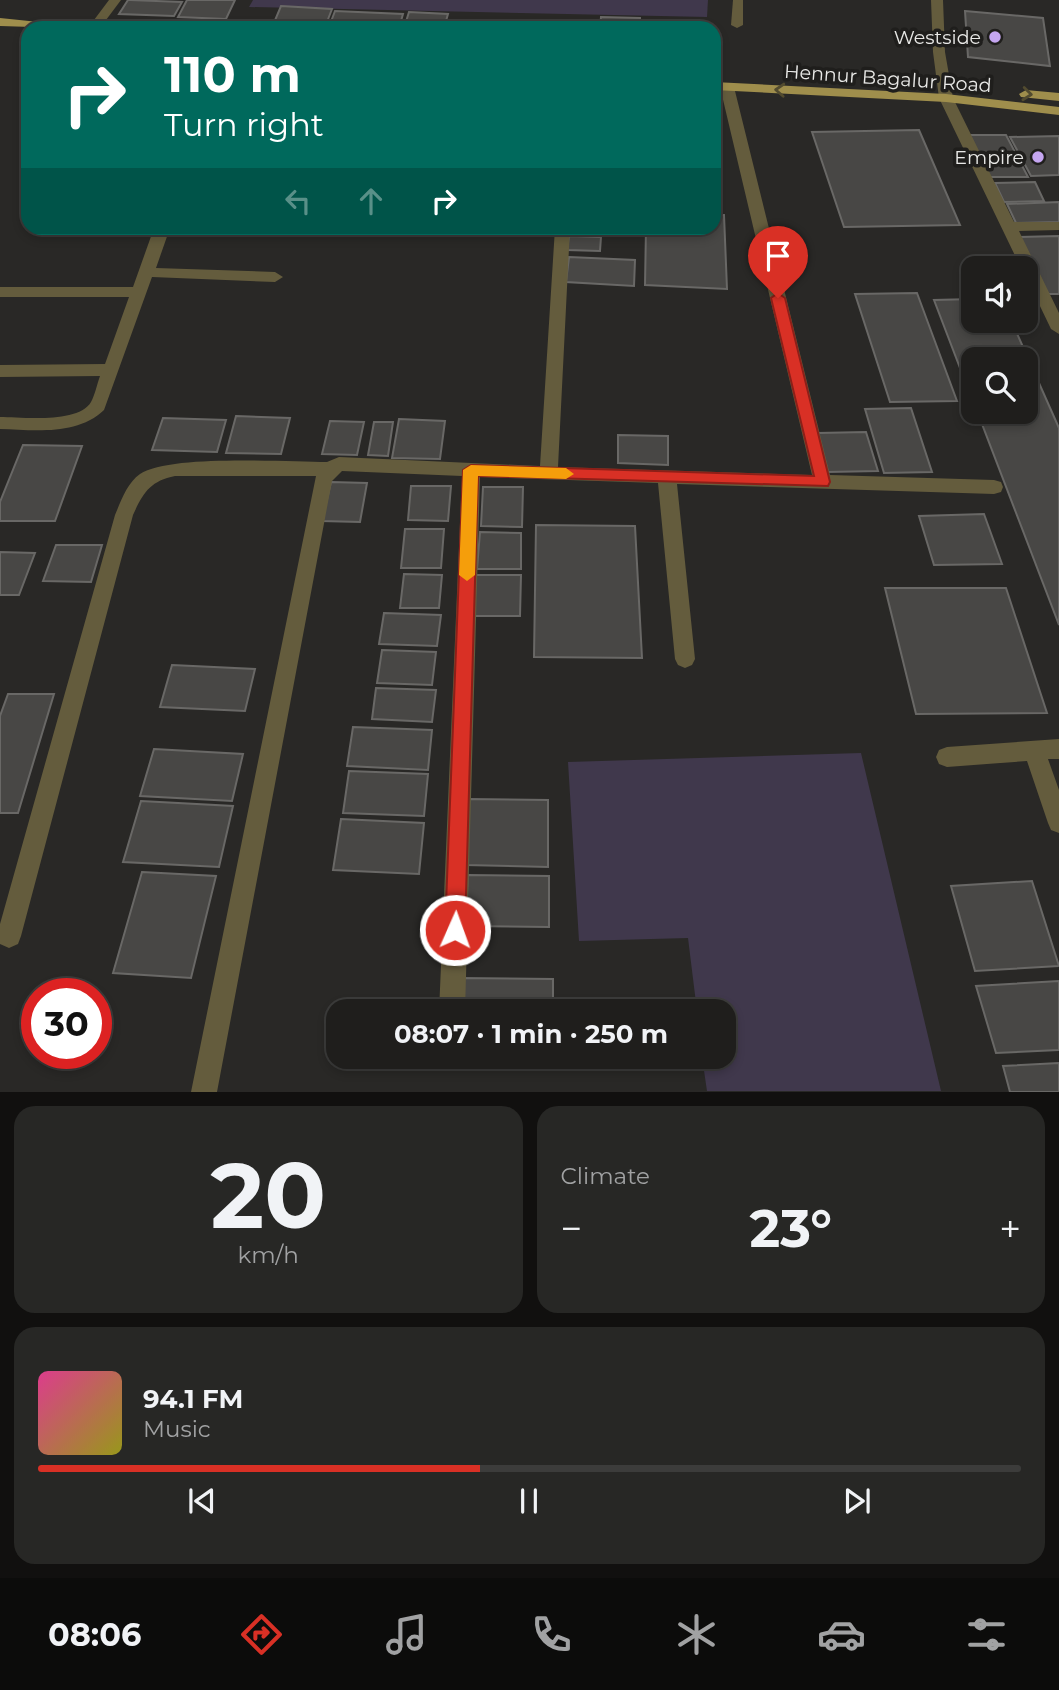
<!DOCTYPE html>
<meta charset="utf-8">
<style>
:root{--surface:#1f1e1c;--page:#272725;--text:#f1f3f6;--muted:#a1a2a3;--line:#3c3c3b;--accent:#d93025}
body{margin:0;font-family:Montserrat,sans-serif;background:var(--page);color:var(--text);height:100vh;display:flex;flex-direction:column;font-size:26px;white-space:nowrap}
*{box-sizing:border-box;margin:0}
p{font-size:23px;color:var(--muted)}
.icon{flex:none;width:38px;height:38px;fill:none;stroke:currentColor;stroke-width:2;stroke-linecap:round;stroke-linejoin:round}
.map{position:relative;height:1092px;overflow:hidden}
.drawer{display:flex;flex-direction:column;gap:14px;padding:14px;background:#11100f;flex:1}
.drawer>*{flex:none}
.guide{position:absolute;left:21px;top:21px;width:700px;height:214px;border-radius:21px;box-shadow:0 4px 10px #0003,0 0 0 2px var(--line);background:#00695c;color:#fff;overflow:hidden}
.fabs{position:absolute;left:961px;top:256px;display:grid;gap:14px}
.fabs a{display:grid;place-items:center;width:77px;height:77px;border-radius:14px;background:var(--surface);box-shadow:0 4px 10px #0003,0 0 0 2px var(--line);font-size:35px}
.speed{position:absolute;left:21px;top:978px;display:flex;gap:14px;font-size:35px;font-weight:700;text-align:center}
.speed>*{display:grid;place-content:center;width:91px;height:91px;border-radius:50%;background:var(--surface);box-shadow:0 4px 10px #0003,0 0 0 2px var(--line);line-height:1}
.speed .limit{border:10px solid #d22;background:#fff;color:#111}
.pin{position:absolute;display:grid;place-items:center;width:60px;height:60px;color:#fff;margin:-72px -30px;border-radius:50% 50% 50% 0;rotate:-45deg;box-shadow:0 0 7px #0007}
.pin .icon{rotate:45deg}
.me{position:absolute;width:77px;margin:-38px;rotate:2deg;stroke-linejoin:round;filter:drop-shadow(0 0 5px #0008)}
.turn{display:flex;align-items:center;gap:24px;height:147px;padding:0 28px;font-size:32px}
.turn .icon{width:91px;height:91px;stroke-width:2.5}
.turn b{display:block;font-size:49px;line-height:60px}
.lanes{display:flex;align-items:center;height:66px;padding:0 28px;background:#0003;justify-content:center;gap:35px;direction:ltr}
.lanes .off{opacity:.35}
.big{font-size:52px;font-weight:700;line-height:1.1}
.drawer .tile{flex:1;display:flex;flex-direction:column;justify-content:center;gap:10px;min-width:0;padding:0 24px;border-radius:21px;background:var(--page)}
.drawer .dial{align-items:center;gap:0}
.dial b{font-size:91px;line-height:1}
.song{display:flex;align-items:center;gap:21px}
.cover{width:84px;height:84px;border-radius:10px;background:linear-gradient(135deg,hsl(330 70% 55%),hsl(60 70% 35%))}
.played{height:7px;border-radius:4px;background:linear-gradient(90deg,var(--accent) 45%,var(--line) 45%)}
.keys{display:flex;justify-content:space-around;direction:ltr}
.heat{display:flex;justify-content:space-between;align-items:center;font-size:38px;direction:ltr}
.drawer .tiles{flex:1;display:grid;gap:14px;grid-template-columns:1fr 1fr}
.tile:last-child{grid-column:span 2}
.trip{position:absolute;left:326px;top:999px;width:410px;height:70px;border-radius:21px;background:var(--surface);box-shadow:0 4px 10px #0003,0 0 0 2px var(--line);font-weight:700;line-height:70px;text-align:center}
.dock{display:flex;height:112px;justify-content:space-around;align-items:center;background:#0c0c0b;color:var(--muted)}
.dock .icon{width:49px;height:49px}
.dock .current{color:var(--accent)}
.dock b{font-size:32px;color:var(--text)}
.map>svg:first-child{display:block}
.green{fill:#40384c}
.building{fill:#484745;stroke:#696866;stroke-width:2}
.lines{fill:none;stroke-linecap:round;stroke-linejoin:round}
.service{fill:#645c3d;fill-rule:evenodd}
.minor{fill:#645c3d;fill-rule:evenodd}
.primary{fill:#9f8e4c;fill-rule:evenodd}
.oneway{stroke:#524b2f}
.route{fill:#d93025;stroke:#8d1f18;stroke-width:2}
.slow{fill:#f59e0b}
.poi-dot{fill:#c5a6f0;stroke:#1f1e1c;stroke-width:2.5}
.labels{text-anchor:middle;stroke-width:7;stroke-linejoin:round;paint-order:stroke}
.far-poi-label{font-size:19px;fill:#e9e9e7;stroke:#1f1e1c;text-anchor:end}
.far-street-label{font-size:19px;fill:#e9e9e7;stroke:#1f1e1c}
</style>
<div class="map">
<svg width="1059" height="1092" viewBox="0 0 1059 1092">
<rect width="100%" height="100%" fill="#292826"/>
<g class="green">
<path d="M253,0H708L707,17L249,7Z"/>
<path d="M861,753L941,1091H707L702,1057H723V1012L697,1011L688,938L579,941L568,762Z"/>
</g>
<g class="building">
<path d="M128,0H130L182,2L174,16L119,14Z"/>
<path d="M187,0H235L226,19L178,17Z"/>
<path d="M281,6L332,9L325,27L273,25Z"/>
<path d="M335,11L403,14L399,28L329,27Z"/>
<path d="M965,11L1043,18L1050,66L968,57Z"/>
<path d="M409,12L448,14L444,28H404Z"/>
<path d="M601,17L640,18V28H600Z"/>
<path d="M455,23L494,24L493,28H454Z"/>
<path d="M919,130L960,225L844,227L812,132Z"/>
<path d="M966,135H1006L1028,177H987Z"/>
<path d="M1059,136V175L1031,176L1010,137Z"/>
<path d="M714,140H719L722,206H714Z"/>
<path d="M1035,182L1044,201L1004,202L995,183Z"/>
<path d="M1059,202V222L1016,223L1007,204Z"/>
<path d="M714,215H724L727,289L645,285L646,228H714Z"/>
<path d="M569,236L601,237L600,251L567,250Z"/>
<path d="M1059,236V294H1048L1020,237Z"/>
<path d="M569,257L635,260L634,286L566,282Z"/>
<path d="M917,293L957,401L890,402L855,294Z"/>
<path d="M973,299V320H1011L1059,428V625L977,411H1026V359H973V402L934,300Z"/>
<path d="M911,408L932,472L884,473L865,409Z"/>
<path d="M236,416L290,418L281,454L226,453Z"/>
<path d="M163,418L226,420L217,452L152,450Z"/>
<path d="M399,419L445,421L440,459L392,458Z"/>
<path d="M330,421L364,422L357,455L322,454Z"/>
<path d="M374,422H393L388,456L368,455Z"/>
<path d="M866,432L878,471L828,472L818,433Z"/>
<path d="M618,435L668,436V465L618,463Z"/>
<path d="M23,445L82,446L55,521H0V502Z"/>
<path d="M331,482L367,483L360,522L322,521Z"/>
<path d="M411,486H451L448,521L408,520Z"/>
<path d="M483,487H523L522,527L481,526Z"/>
<path d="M984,514L1002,564L934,565L919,516Z"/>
<path d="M536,525L635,526L642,658L534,657Z"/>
<path d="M405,529H444L441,568H401Z"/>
<path d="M480,532L521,533V569H477Z"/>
<path d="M56,545H102L91,582L43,581Z"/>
<path d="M0,552L35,553L19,595H0Z"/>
<path d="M404,574L442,575L439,608H400Z"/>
<path d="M476,575H521L520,616H474Z"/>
<path d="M885,588H1006L1047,713L916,714Z"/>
<path d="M384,613L441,615L437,646L379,644Z"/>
<path d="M382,650L436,652L432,685L377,683Z"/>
<path d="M172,665L255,669L245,711L160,707Z"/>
<path d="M376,688L436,690L432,722L372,719Z"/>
<path d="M8,694H54L18,813H0V716Z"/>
<path d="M353,727L432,730L428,770L347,766Z"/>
<path d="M154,749L243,754L232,801L140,796Z"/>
<path d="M349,771L428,774L424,816L343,813Z"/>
<path d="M468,799L548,800V867L465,865Z"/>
<path d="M141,801L233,806L219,867L123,862Z"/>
<path d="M341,819L424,823L419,874L333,870Z"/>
<path d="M142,872L216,876L191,978L113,973Z"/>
<path d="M468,875L549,876V927L465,926Z"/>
<path d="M1032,881L1059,966L975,971L951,886Z"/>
<path d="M458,978L553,979V1012H456Z"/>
<path d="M1059,981V1050L996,1053L976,986Z"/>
<path d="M1059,1063V1092H1010L1003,1066Z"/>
</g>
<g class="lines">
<path class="service" d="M733,0H743V25L737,28L731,25Z"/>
<g class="minor">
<path d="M109,0H121L100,28H88Z"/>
<path d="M931,0H943L945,52L953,98L1014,222H1059V230L1019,231L1059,313V334L1051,329L1026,277V268H1021L939,98L933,52Z"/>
<path d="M727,83L734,87L830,475L994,480L1001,482L1003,487L1001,492L994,494L677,484L695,659L692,665L685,668L678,665L675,659L658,483L480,477L465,1012H439L462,476L342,471L332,481L217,1092H191L316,476H175C150,481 143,493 133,515L21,936L18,944L9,948L0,944V924L115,515C121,501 127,483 140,474C170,454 287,462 327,462L339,457L540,466L555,228H570L558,467L812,475L720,87Z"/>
<path d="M154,228H170L156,268L275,272L283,277L275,282L152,277L104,410C77,436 34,430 0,429V417C22,417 78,424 91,402C95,395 97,384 100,376L0,377V365L105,364L129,297H0V287H133Z"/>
<path d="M1059,739V759H1048L1059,790V833L1051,830L1048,823L1027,761L947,767L939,764L936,757L939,750L947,747Z"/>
</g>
<g class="primary">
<path d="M0,18L58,24L64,28L0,26Z"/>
<path d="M714,82L946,94L1059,107V115L946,102L714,90Z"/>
<path d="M1026,90L1059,93V101L1021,97L1019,94Z"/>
</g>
</g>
<defs><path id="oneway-chevron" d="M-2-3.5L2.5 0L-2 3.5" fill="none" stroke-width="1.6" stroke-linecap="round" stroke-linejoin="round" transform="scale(1.75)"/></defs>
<g class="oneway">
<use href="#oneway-chevron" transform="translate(780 90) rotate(-177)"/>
<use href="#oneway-chevron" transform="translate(1027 94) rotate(6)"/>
</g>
<path class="route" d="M778,293L785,298L830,482L828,486L478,476L465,930L462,937L455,940L448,937L445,930L463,470L471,465L814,476L771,298Z"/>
<path class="slow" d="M471,465L566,468L574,474L566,479L478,476L475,575L467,581L459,575L463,470Z"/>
<g class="poi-dot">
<circle cx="995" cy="37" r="7"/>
<circle cx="1038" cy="157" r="7"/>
</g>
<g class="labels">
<g class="far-poi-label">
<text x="981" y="44">Westside</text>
<text x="1024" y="164">Empire</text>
</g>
<g class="far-street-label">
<text transform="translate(888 78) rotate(4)" y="7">Hennur Bagalur Road</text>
</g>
</g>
</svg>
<div class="fabs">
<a><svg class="icon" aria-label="sound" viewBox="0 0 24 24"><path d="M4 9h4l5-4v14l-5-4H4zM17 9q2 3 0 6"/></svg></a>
<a><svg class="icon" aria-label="search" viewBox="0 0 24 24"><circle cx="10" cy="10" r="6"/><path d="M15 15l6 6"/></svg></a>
</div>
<div class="speed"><div class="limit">30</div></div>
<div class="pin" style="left:778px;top:298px;background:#d93025"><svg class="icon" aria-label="arrive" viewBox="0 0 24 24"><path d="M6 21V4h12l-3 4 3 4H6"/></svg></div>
<svg class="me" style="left:455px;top:930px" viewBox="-20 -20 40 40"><circle r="17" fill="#d93025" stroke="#fff" stroke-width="3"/><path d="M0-11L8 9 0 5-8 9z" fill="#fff"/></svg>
<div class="trip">08:07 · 1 min · 250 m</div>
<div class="guide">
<div class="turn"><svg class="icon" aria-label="right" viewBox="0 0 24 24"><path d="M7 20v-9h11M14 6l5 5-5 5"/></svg><div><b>110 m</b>Turn right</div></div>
<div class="lanes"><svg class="icon off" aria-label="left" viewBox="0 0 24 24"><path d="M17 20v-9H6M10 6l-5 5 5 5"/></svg><svg class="icon off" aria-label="ahead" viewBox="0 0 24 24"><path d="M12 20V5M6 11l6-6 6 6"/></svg><svg class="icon" aria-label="right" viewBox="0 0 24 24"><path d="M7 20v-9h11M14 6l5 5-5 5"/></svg></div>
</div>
</div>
<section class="drawer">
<div class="tiles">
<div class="tile dial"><b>20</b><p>km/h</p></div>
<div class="tile"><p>Climate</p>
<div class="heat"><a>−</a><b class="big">23°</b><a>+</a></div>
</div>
<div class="tile">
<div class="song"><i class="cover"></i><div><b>94.1 FM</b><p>Music</p></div></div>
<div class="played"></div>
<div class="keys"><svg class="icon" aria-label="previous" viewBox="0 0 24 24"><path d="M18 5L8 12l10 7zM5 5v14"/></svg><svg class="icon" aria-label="pause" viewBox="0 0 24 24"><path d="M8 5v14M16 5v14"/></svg><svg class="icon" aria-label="next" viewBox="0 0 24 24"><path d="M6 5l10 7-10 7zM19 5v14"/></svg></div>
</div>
</div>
</section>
<nav class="dock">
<b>08:06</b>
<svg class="icon current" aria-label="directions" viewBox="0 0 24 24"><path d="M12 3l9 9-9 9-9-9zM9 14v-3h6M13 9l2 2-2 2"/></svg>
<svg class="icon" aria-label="music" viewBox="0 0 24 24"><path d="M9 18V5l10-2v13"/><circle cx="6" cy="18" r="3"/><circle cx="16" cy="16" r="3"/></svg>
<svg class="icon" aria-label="phone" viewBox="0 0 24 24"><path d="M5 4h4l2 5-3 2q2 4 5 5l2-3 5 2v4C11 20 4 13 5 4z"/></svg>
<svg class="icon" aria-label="climate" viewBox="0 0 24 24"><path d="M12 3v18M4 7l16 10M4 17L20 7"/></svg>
<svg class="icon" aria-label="car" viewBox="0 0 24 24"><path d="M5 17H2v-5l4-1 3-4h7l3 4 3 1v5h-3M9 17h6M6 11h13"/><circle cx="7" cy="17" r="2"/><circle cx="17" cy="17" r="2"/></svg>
<svg class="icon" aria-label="filters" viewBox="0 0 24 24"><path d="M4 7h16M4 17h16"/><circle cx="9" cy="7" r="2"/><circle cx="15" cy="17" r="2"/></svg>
</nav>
